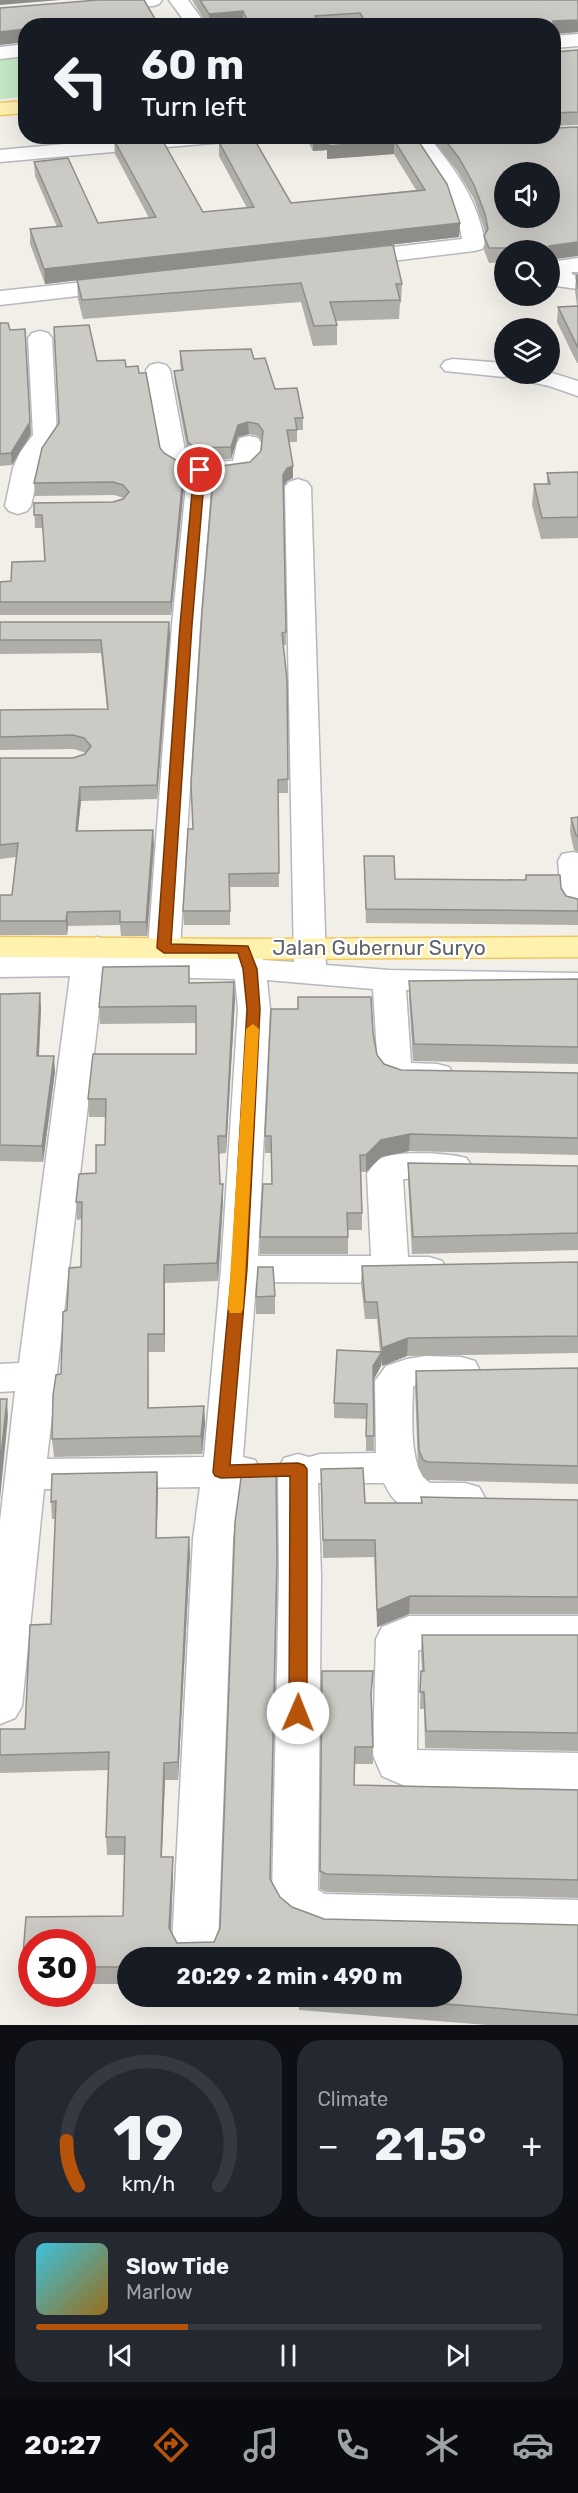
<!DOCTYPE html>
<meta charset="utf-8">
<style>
:root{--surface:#171b24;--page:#242831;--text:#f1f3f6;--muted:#9ea1a6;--line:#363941;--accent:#b45309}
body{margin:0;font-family:Rubik,sans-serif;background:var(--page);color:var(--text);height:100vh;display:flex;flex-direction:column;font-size:22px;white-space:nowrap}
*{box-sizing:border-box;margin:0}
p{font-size:20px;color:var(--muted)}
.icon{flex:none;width:33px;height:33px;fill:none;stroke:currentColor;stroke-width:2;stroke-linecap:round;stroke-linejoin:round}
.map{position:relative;height:2025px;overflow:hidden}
.sheet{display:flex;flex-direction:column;gap:15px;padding:15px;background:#0d0f14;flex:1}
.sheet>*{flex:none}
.guide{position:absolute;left:18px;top:18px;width:543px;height:126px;border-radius:24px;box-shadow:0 6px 24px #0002;background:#171b24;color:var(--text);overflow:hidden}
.controls{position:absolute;left:494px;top:162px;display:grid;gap:12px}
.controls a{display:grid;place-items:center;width:66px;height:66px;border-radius:50%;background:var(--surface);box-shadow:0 6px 24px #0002;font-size:30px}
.speed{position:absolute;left:18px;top:1929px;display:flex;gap:12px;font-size:30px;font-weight:700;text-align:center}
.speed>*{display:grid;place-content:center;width:78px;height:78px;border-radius:50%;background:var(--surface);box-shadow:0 6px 24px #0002;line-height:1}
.speed .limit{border:9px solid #d22;background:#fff;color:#111}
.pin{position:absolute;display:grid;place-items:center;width:51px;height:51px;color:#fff;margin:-26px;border:3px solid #fff;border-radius:50%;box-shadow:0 2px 6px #0007}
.me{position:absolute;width:66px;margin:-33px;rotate:1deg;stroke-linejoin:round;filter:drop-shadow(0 0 4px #0008)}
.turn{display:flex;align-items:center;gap:21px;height:126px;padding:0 24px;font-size:27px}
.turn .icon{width:78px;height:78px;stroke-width:2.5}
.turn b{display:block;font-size:42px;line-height:51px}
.big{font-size:45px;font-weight:700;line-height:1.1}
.sheet .tile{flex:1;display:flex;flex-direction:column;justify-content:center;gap:9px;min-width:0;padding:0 21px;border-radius:24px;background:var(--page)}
.sheet .dial{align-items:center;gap:0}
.dial svg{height:156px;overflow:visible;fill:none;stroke:var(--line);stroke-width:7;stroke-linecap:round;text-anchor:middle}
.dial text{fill:var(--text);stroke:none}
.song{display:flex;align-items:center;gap:18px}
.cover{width:72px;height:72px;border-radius:9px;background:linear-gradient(135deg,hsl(190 70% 55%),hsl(40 70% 35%))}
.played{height:6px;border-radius:3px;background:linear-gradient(90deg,var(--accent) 30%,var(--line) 30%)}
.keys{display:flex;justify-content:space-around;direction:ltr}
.heat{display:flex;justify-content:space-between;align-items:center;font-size:33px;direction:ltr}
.sheet .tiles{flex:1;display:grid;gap:15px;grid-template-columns:1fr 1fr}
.tile:last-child{grid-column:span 2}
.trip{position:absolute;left:117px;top:1947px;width:345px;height:60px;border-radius:30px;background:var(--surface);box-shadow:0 6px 24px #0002;font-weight:700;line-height:60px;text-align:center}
.dock{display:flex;height:96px;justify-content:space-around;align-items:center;background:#090b0e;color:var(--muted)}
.dock .icon{width:42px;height:42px}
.dock .active{color:var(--accent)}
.dock b{font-size:27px;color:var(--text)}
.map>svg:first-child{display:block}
.green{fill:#c5e8c5}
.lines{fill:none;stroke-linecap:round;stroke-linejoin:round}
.minor-casing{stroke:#b5b8bc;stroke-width:3}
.major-casing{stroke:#f2c960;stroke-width:3}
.minor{fill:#fff;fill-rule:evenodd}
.major{fill:#fff2af;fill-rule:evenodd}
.wall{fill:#afaea9}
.shaded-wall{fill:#8f8d8a}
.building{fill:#cccac5;stroke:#8f8d8a;stroke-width:1.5;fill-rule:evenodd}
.route{fill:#b45309;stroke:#753606;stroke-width:1.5}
.slow{fill:#f59e0b}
.labels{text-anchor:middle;stroke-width:4.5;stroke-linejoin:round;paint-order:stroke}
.street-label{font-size:21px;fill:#5f6368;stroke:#fff}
</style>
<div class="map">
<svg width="578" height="2025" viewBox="0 0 578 2025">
<rect width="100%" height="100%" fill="#f1efe8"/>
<path class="green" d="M25,53V97L0,99V55Z"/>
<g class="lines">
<defs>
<g id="minor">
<path d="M94,0H162L159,4L153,6L101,10L94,8L92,4Z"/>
<path d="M169,0H188L207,26H188Z"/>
<path d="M578,34V46L554,48V36Z"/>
<path d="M26,44V56L0,59V47Z"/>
<path d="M150,136H234L231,140L224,142L0,162V150Z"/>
<path d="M407,136H428C455,169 479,201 485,244L482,249L474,251L351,266L343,264L340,259L343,254L351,252L462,239C457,197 430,170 407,136Z"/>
<path d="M578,258V272H571L573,275H578V289L556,286L549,272L550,262Z"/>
<path d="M121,278L129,280L132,285L129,290L0,305V291Z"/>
<path d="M40,331L48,333L52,338L57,436L41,460L31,506L27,511L18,514L9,511L5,506L13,468L20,452L33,435L28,338L32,333Z"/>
<path d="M453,359L504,363V374H513L504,377L445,371L441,366L445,361Z"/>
<path d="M158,363L166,365L170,370L186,456L195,462L233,461L237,443L240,438L249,436L258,438L261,443L259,463L249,473L212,477L200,625L180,948L175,955L165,957L231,959L228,949L233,942L244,939L255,942L263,960L294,962L285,487L289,482L298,479L307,482L311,487L326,965L389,970L578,973V993L406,990L411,1063L437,1064L449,1067L454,1075L449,1083C427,1089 391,1091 378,1070L373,989L267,980L270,1009L258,1256H371L367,1174C371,1168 374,1163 380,1159C395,1150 449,1153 466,1158L472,1166L466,1174L454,1178L403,1179L408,1257H429L442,1261L447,1270L442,1279L429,1283L256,1282L243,1457L255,1460L261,1471L255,1482L240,1486L233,1539L218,1945L212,1958H178L172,1945L193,1539L200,1487L44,1489L22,1706L15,1718L0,1724V1521L15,1391L0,1392V1364L19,1363L70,976L0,977V957L78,956L86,940L97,937L108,940L113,947L110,956L162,957L153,955L148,948L172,625L187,476L165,464L162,459L146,370L150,365ZM103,976L235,979L238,1009L221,1269L204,1457L47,1459Z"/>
<path d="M549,372L578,381V396L549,386L517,379L513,374H549Z"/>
<path d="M573,852L578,853V912L567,910L562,903L558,861L562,854Z"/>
<path d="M425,1356L461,1357L475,1361L480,1371L475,1381L461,1385L413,1386C413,1411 407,1468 430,1483H465L479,1487L485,1498L479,1509C457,1516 412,1519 394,1499C390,1495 387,1488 384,1483H318L321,1576L318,1890L325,1894L578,1900V1940L324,1934L287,1920L272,1896L279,1576L278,1469L284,1458L298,1454L309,1457L320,1454L376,1453L375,1381L386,1366L407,1359Z"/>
<path d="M409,1616H578V1650H418L417,1750L578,1753V1789L405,1786L382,1776L373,1755L376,1639L382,1627Z"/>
</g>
<g id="major">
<path d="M26,101V113L0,115V103Z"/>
<path d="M0,937L244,939L578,937V957L244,959L0,957Z"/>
</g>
</defs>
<use href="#minor" class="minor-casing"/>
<use href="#major" class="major-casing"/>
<use href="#minor" class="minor"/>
<use href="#major" class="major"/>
</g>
<g class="wall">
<path d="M192,0H578V32L554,34V26H244L243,24L208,26Z"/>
<path d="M578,50V125L554,126V52Z"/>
<path d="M305,136H415L460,223L459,237L299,255L402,284L401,303H400L399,319L336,321L337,325V345L313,346L301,302L83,319L78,299L77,280L45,284L30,244V229L57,227L35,176L34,162L98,223L149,218L115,154L114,140L203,212L247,208L219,156V142L291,203L416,190L394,154L327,159V150L313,151Z"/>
<path d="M430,136H554L549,250H504V262L489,263L484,250L485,234L484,228L474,199L458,172Z"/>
<path d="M578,275V363H577L557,322L558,307L577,306L575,291L576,276Z"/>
<path d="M0,323L31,434L12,465L0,466Z"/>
<path d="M180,351L254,359L275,389L303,418V430H297V442H289L293,478L287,481L283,487L286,645H283L287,680L288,793H278L279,887H230V925H184L183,911L193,829L250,462L261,451L262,441L258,436L249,434L238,437L231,459L196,460L188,455L175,383L174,371L181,370L180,363Z"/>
<path d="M97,361L126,367L160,448L164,453L184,465L185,477L171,615H0V582L11,581L45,561L43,528H35L34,503L113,502L124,498L114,495L35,496L34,483L59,423Z"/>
<path d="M578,472V538L541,539L532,505L534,484H547V473Z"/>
<path d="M0,622L170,635L157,799L81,801L78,831L154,844L147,936H121L120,925L68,926L67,935H0V895H12L16,857L0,859V758H73L86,753L74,749L0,750V710L107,709L101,653L0,654Z"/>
<path d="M578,817V852L574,850L570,832L571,818Z"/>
<path d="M364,856L395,879L525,880L526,875L561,888L566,896L578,899V925L366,923Z"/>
<path d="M578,979V1064L413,1061L409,998V981Z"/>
<path d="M189,983L235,999L226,1153L218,1154L220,1184L223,1201L218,1281L165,1283V1352H148L149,1408L204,1406L205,1424L202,1454L54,1457L52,1439L61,1374L67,1310L81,1267L82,1219L77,1220L76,1202L96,1173L105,1145L106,1117H89L88,1099L196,1054V1023L100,1024L99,1007Z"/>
<path d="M0,994L41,1008L39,1056L55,1071L43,1162L0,1161Z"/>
<path d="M373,1033L377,1055L384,1064L401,1070L578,1073V1155L409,1151L381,1157L366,1172H361L362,1213V1230H348V1254H260V1237L272,1184L271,1153H265V1136Z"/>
<path d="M408,1163L578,1166V1250L412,1254L408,1180Z"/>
<path d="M578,1262V1353L407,1356L382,1366L381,1362V1366L373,1380L374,1451H366V1419L334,1418V1403L380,1352L377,1319H365L361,1283L362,1266Z"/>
<path d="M275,1296V1314H256V1297Z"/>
<path d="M578,1368V1484L428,1480L423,1477L418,1467L415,1388L416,1371Z"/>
<path d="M321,1469L365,1503H421V1497L578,1500V1614H409L377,1627L374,1557L323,1558Z"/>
<path d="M276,1470L277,1576L270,1879L280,1897L292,1907L324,1919L578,1925V2025H487L299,2010V2001L244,2000V1996H452V1958H128V1984H82V1942H32V1984L24,1985L22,1967L26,1917L123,1916L125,1855H107L106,1837L109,1770L0,1773V1729H25L30,1625L51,1624L55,1519H52L51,1502L52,1474L157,1472L158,1489L157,1538L189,1537L190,1555L178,1780H165L162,1857H173V1874L171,1930L177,1943L214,1942L220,1928L235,1522L242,1471Z"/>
<path d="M422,1635H578V1751L425,1748L424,1709H420L421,1671H422L421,1652Z"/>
<path d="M322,1671H373L371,1702L373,1747V1764H354V1785L578,1790V1898L326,1892L320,1889Z"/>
</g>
<g class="shaded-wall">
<path d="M0,0H60L0,5Z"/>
<path d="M243,11V24L209,26V14Z"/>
<path d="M578,20V32L554,34L553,21Z"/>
<path d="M25,29L26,42L0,45V32Z"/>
<path d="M323,136H334V145L394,140V154L327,159V150L313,151V137Z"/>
<path d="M460,223L459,237L45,284L44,269Z"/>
<path d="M578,242V256L549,260V246Z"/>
<path d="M25,329L31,434L12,465L11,453Z"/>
<path d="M248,422L249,434L238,437L231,459V447L238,425Z"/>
<path d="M184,465L185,477L171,615V602Z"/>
<path d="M293,466V478L287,481L283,487V475L287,468Z"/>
<path d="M169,622L170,635L157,799V785Z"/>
<path d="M80,787L81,801L76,845V831Z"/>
<path d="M153,830L154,844L147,936L146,922Z"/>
<path d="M67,912L68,926L67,935L66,921Z"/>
<path d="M234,982L235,999L226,1153V1136Z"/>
<path d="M40,993L41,1008L38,1072L37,1056Z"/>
<path d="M54,1056L55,1071L43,1162L42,1146Z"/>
<path d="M410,1134L409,1151L381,1157L366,1172V1155L381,1140Z"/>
<path d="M223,1184V1201L218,1281L217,1263Z"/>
<path d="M164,1265L165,1283V1352L164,1334Z"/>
<path d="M408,1338L407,1356L382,1366V1348Z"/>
<path d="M382,1352L381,1366L373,1381V1366Z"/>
<path d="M7,1399L8,1417L0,1499V1465Z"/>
<path d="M204,1406L205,1424L202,1454L201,1436Z"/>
<path d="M157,1472L158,1489L156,1556V1538Z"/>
<path d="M189,1537L190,1555L178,1780V1762Z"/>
<path d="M277,1558V1576L270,1896V1879Z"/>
<path d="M410,1596L409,1614L377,1627V1610Z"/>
<path d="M164,1763L165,1780L161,1874V1857Z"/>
<path d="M173,1857V1874L170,1945L169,1928Z"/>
</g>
<g class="building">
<path d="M98,0H144L158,24L146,26H26V30L25,29L0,32V8Z"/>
<path d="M200,0H578V20L553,21V26H368L360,13L315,16L320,26H250L243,11L209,14Z"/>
<path d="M578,50V112L554,113V52Z"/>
<path d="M578,127V242L549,246V250H507L506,248H489L484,236L488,229L485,214L474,185L459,158L442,136H554V128ZM504,172H549V218H504Z"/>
<path d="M160,136L203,212L254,207L219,142L254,139L291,203L425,190L394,140L327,146L336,138L335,136H415L447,184L460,223L44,269L30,229L62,226L34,162L68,158L98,223L156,217L114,140Z"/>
<path d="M393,245L402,284H396L400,300L330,302L337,325L314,326L301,283L82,300L77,280Z"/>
<path d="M578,275V289L576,276Z"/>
<path d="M578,306V348L558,307Z"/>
<path d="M0,323H8L10,330L25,329L30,422L11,453L0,454Z"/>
<path d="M89,325L97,361L125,360L126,367L138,366L139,373H146L160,448L164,453L184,465L171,602H0V582L11,581L12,562L45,561L42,515H34V503L113,502L123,499L129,492L123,485L113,482L34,483L42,448L59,423L54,327Z"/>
<path d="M251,349L254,359L265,358L275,389L297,388L303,418H295L297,430H287L293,466L287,468L283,475L286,632L282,633L287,680L288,779L278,780L279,873L229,874L230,911H183L188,829H193L191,784L202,612L214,467L250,462L261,451L263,431L258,424L248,422L238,425L231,447L195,448L188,442L174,371L183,370L180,351Z"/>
<path d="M578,472V517L542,518L534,484H550L547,473Z"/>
<path d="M0,622H169L157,785L80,787L76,831L153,830L146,922H120V911L67,912L66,921H0V895H12L18,843L0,845V758H73L85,754L91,746L84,738L73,735L0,737V710L108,709L101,640H0Z"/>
<path d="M578,817V837L576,835L571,818Z"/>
<path d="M364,856H394L395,879L526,880V875H560L561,888L566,896L578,899V911L366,909Z"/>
<path d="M189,966V983L234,982L226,1136H218L220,1184H223L217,1263L164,1265V1334H148V1408L204,1406L201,1436L52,1439L53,1395L56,1375L61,1374L63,1312L67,1310L69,1268L81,1267L82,1202H76L79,1174L96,1173V1145H105L106,1099H88L93,1054H196V1006L99,1007L103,967Z"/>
<path d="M578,979V1047L414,1044L409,981Z"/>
<path d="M40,993L37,1056H54L42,1146L0,1145V994Z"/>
<path d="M298,997H371L373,1033L377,1055L384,1064L401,1070L578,1073V1138L410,1134L381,1140L366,1155H360L362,1213H347L348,1237H260L263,1184H272L271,1136H265L271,1009H298Z"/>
<path d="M408,1163L578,1166V1233L413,1237Z"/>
<path d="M578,1262V1336L408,1338L382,1348L377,1302H365L362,1266Z"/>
<path d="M258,1267H273L275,1296L256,1297Z"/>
<path d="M337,1350L382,1352L373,1366L374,1436H366L367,1404L334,1403Z"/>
<path d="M578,1368V1466L428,1462L423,1460L419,1450L416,1371Z"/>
<path d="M0,1399H7L0,1465Z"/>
<path d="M363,1468L365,1503H422L421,1497L578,1500V1597L410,1596L377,1610L375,1540H323L321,1469Z"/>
<path d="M276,1470L277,1558L270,1879L280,1897L292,1907L324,1919L578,1925V2015L349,1996H452V1958H128V1967H82V1942H32V1967H22L26,1917L123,1916L125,1837H106L109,1752L0,1755V1729H25L30,1625L51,1624L56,1501L51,1502L52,1474L157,1472L156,1538L189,1537L178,1762L164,1763L161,1857H173L169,1928L177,1943L214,1942L220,1928L235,1522L242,1471Z"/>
<path d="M422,1635H578V1733L426,1731L424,1692H420L421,1671H424Z"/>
<path d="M322,1671H373L371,1694L373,1747H355L354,1785L578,1790V1880L326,1874L320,1871Z"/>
</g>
<path class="route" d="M200,467L205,470L192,625L171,944L248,946L257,969L260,1009L247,1269L230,1465L298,1463L304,1465L307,1469V1713L304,1718L298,1721L291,1718L289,1713L290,1476L221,1478L215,1476L213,1472L232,1269L247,1009L243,969L238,953H164L157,948L180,625L194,470Z"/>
<path class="slow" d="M253,1024L259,1029L243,1309L241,1313H230L228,1309L246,1029Z"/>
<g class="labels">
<g class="street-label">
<text x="379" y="955">Jalan Gubernur Suryo</text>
</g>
</g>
</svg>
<div class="controls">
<a><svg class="icon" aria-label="sound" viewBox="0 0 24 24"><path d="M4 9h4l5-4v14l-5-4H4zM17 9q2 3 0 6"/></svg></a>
<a><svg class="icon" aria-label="search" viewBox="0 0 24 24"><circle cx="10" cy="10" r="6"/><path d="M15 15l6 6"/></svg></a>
<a><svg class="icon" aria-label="layers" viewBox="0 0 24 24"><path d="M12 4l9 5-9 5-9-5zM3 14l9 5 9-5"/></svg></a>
</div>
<div class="speed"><div class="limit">30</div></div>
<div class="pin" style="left:200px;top:470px;background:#d93025"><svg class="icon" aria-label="arrive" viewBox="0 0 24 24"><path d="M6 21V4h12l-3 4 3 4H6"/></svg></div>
<svg class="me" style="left:298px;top:1713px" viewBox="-20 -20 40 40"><circle r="19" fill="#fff"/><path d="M0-13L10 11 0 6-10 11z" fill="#b45309"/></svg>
<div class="trip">20:29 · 2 min · 490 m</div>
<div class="guide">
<div class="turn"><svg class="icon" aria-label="left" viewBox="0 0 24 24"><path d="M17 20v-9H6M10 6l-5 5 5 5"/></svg><div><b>60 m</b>Turn left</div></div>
</div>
</div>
<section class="sheet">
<div class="tiles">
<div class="tile dial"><svg viewBox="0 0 100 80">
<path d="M14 69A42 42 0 1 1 86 69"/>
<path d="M14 69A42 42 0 0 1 8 46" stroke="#b45309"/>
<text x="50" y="56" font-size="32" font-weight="700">19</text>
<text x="50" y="72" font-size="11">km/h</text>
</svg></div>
<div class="tile"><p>Climate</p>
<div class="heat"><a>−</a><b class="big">21.5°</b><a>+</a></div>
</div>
<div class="tile">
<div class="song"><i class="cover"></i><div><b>Slow Tide</b><p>Marlow</p></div></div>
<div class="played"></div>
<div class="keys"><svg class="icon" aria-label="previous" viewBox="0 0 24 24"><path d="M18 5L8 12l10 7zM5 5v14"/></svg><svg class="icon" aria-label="pause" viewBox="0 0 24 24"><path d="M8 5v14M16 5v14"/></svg><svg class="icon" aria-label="next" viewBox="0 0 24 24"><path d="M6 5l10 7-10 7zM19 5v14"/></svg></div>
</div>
</div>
</section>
<nav class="dock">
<b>20:27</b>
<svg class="icon active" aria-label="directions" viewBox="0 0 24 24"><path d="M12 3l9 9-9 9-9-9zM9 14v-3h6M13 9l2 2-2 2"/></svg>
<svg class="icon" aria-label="music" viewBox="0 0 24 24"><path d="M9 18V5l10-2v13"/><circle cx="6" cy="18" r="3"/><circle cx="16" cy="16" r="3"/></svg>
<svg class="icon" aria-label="phone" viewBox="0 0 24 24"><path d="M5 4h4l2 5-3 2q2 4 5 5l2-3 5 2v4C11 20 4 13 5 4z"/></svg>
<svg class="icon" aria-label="climate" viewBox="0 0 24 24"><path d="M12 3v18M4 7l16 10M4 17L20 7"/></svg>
<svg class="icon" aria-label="car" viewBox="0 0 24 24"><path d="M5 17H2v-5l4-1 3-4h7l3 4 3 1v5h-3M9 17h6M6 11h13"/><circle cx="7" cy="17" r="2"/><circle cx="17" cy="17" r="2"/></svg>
</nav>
